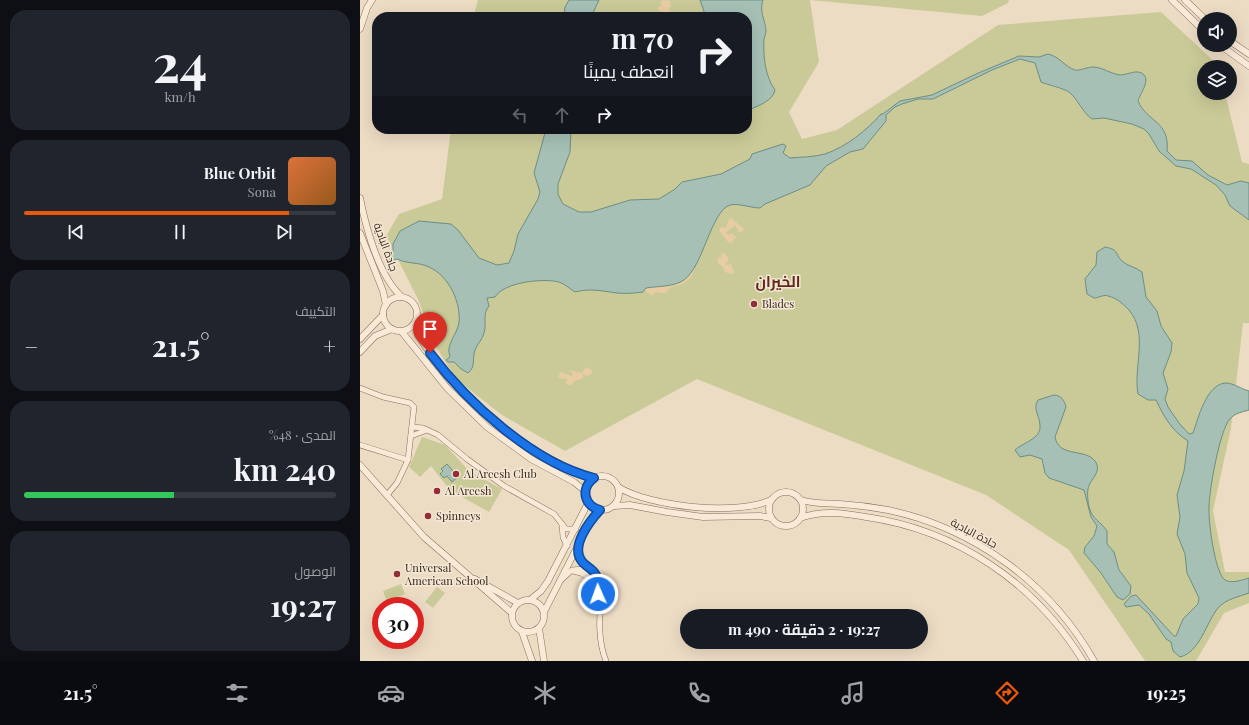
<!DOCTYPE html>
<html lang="ar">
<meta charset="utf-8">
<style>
:root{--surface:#171b24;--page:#20242c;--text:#f1f3f6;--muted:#9ea1a6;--line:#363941;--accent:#ea580c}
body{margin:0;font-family:"Playfair Display",Cairo,serif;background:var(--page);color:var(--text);direction:rtl;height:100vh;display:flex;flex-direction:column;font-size:15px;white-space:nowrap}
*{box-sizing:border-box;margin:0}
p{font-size:13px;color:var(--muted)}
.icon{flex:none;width:22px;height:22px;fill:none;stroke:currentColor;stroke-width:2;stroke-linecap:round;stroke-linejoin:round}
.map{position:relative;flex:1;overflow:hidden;direction:ltr}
.drawer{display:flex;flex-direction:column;gap:10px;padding:10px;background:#0d0f14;width:360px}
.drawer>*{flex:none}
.guide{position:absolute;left:12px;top:12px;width:380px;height:122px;border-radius:16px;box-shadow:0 4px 16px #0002;direction:rtl;background:#171b24;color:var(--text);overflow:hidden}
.buttons{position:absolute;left:837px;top:12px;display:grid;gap:8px}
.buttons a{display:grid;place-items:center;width:40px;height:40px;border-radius:50%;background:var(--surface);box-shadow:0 4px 16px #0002;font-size:20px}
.speed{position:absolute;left:12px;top:597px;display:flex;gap:8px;font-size:20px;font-weight:700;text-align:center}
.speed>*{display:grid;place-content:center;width:52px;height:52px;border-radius:50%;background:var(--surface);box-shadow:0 4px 16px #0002;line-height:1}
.speed .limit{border:6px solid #d22;background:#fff;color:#111}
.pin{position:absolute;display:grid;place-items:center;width:34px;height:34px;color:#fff;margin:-41px -17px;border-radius:50% 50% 50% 0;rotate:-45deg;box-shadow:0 0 4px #0007}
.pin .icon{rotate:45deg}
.me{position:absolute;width:44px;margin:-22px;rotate:358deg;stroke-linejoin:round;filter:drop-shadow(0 0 3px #0008)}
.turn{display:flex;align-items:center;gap:14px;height:84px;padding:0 12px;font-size:18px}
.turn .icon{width:52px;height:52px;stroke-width:2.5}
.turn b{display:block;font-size:28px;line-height:34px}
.lanes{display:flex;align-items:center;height:38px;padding:0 12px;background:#0003;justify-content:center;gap:20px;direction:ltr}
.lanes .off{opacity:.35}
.big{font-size:30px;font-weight:700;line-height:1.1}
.drawer .card{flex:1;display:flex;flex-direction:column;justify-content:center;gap:6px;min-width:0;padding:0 14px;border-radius:16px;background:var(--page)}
.drawer .dial{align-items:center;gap:0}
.dial b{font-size:52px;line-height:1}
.song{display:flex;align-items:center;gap:12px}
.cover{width:48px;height:48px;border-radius:6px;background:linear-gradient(135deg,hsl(20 70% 55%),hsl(30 70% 35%))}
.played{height:4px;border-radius:2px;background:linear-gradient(90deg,var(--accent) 85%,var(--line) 85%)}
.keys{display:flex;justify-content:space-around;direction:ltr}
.heat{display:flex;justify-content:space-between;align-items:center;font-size:22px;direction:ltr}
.charge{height:6px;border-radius:3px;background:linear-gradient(90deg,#34c759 48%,var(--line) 0)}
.trip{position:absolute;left:320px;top:609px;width:248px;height:40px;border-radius:20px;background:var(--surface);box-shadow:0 4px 16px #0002;font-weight:700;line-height:40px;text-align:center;direction:rtl}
.tabs{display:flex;height:64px;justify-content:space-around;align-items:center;background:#090b0e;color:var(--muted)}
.tabs .icon{width:28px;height:28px}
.tabs .current{color:var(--accent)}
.tabs b{font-size:18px;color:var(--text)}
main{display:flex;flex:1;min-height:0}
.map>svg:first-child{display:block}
.green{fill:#caca98}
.sand{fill:#e8cda2}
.water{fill:#a6c0b5;stroke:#6d8e82}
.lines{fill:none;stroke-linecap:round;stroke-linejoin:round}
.minor-casing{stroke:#876d5b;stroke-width:6}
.tertiary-casing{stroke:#876d5b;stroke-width:7}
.minor{stroke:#f8ead7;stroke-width:5}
.tertiary{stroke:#f8ead7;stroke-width:6}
.route-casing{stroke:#114b97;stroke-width:10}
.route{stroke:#1a73e8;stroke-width:7}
.poi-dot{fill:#942d3a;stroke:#f4e7d3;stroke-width:1.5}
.labels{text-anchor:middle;stroke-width:3;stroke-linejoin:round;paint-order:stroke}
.street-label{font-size:11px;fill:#37281f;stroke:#f4e7d3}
.poi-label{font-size:11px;fill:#37281f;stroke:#f4e7d3;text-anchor:start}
.district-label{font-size:15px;font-weight:bold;fill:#62261f;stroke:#f4e7d3}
</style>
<main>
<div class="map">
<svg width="889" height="661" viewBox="0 0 889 661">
<rect width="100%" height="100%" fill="#eddcc4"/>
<g class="green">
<path d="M118,0H649L648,3L622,16L450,0L459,62L429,112L442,139L477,130L638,25L801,12L858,65L859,67H844V93H865L882,162L889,164V323H883L871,428L853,511L865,572H889V603L864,613L836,661H785L709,550L626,495L337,379L205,451L142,415L96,379L75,345L58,299L26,236L39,214L82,199L91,129H387V17H113Z"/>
<path d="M62,437L85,445L109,471L142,489L129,512L95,493L93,494L71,466L60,477L49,467Z"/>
<path d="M41,584L45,594L27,602L23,591Z"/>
<path d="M77,587L85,593L73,608L65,602Z"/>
</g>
<g class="sand">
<path d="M303,0L310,1L311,6L308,9L312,13L311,17H301L305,13L297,10L298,7L302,6L300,2Z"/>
<path d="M371,218L384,229L382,232H379L376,226H374L366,232L368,235L372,234L376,237L371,243L368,242L359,230L361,227L366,228L369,219Z"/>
<path d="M364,253L369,259L365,265L371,264L374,272L371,274L365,272L364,268L358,263L357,259L360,257L362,259L361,254Z"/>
<path d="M335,265C335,276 324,287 312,286L305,293L296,292L292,295L283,290V286Z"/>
<path d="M226,367L232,370V373L227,376L223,374V378L214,381L211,386L205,383L208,379L198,378L200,372L212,376L213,373L208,370L222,373Z"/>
</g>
<g class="water">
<path d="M209,0H239L231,17H204L205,7Z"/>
<path d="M340,0H403C399,11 405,20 406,30C406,33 405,36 404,39C403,56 405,76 415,90C413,101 398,106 388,110L387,108V17H346Z"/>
<path d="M688,54C699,56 705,67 715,70C720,71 727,67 733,67C742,67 751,74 760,75C768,75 778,68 784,75C790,81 780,94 778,101C788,123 810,121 807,151L816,160L832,161L848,175L867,185L881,181L889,183V220L870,206L865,195L856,185L831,169L816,166L799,151L789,134L784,129L772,124L744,118L732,119C722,112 718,99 709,92C703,88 688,85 681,82L675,63L660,59L632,70L573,99H558L542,104L535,107L526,115V121L503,149L490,152L466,166L450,185L405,204L400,208C392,208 378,203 370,205C351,211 343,267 324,280C314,287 298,286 286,288L283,292C275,293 265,294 257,293C242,291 230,288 215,292C210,289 205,284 199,282C183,278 144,282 135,297L127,298L129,306C122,314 127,324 124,333C123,339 117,344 115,350C112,358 116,367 108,373L101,369L94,362H88L86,360L90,357C90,354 88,352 89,349C90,340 97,333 99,323C101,302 89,276 69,267C59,262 47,264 37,259L31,261L29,259L33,253V244L40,231L59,221L91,224L98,230L119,258L137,265L149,263L154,251L158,234L178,199L180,192L174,173L186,129H211L210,152L198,184V194L203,204L219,212H231L270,200L299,199L315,189L322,182L361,174L390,159L392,154L423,144L426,146L423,153L430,158C441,157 454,157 465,154C486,147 507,130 521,114H523L540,101L572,95L616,74L659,56L679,57Z"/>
<path d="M745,247C760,250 754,253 762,261C767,266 776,267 782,272L786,297L797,311L801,326L812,343L811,352L803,373L808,389L805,399L808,407L819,423L829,434L833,433C838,419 846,385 865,383C874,383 881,389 889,391V410C882,412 875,413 870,419C860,429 849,491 849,507C848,520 855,574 865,580C872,584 882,580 889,578V593C878,597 866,599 858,608C846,623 840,652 820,657L813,651L811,642L806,639L789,614L779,605L766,607L764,604L771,596L776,595L814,636H816L823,619L838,604L839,598L827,573L825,554L817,534L820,517L817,495L824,471L828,441C812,431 804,417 796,400H788L778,394C773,366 789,334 769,310C763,304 757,298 748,296C744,294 739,298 734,298L727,294L725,279L736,265L737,252Z"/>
<path d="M694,395C702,396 704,400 706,407L695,437C699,458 725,448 735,461C743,472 729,480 728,489C727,494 728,502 729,507C732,519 741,522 747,531V544L754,552L759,570L771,586L770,594L763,600L757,597L741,573L724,553L725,547L734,536L737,526L731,517L724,490L689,478L685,473L682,459L670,455L660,457L655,450C662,443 681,439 680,426C680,418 675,412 676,404L678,400Z"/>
<path d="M87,464L98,477L92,482L87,476L84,478L80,474L83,471L81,469Z"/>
</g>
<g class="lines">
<defs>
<g id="minor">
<path d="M0,388L23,397L50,403L54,407L48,460L37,483L27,495"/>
<path d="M52,427L63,428L78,435L107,459L144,486L194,514L206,529H216"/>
<path d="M51,436L67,430"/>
<path d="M0,445L48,460"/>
<path d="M202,524L203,537L207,546"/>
<path d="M219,544L221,560L235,573L243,591"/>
<path d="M213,571L221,573L231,579"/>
<path d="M201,580L212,570L223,569L229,575L238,592"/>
<path d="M239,596V607"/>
<path d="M244,597C237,614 239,644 246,661"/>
</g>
<g id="tertiary">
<path d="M812,0L844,31"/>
<path d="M825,0L845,19"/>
<path d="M0,29L7,8L12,0"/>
<path d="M870,41L889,54"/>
<path d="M860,45L889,66"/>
<path d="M0,198C6,228 19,277 42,297"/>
<path d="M0,233L23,291L26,305"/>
<circle cx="40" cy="314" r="17"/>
<path d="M56,322C57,339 70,353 81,366C117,411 177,464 234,478"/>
<path d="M42,332L87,388L127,427L171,459L214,482L225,491"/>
<path d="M0,339L23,315"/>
<path d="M0,352L15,336L32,329"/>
<path d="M0,465L64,537L152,613"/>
<circle cx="242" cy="493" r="17"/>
<path d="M258,487C290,507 377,516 411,500"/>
<circle cx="426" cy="509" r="17"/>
<path d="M441,500C454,504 466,503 480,504C496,505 512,507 528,510C614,528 691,584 734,661"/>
<path d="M254,506L270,505L307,512L343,517L400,516L411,518"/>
<path d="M440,518C462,510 484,513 506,517C597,530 675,583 723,661"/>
<path d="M115,579L158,603"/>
<circle cx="168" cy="616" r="16"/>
<path d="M170,600L181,591L188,581L228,503"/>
<path d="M184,612L229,524L240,510"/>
<path d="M179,628L184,661"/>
<path d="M162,632L172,661"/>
</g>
</defs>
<use href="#minor" class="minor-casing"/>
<use href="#tertiary" class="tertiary-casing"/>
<use href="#minor" class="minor"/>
<use href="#tertiary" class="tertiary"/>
</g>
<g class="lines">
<defs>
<path id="route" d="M70,353C107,402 173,463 234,478C220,488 224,506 240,510C230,521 211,545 221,560C224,565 229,567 233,571C238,576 240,584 243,591H240L238,594"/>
</defs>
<use href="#route" class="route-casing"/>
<use href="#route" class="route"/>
</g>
<g class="poi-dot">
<circle cx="394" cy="304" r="4"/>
<circle cx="96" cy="474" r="4"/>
<circle cx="77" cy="491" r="4"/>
<circle cx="68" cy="516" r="4"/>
<circle cx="37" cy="574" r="4"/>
</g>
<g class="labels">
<g class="street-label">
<text transform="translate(26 247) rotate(70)" y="4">جادة البادية</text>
<text transform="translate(614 533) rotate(28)" y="4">جادة البادية</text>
</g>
<g class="poi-label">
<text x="402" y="308">Blades</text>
<text x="104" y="478">Al Areesh Club</text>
<text x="85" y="495">Al Areesh</text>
<text x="76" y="520">Spinneys</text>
<text x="45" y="572">Universal<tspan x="45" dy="13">American School</tspan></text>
</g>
<g class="district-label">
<text x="418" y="287">الخيران</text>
</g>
</g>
</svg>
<div class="buttons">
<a><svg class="icon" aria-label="sound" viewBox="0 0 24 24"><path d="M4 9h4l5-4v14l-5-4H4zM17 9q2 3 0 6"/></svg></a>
<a><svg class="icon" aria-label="layers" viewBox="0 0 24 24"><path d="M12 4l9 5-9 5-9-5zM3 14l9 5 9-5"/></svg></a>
</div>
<div class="speed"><div class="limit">30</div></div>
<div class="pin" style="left:70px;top:353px;background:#d93025"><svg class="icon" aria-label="arrive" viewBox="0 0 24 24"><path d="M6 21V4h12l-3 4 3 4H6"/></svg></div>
<svg class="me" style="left:238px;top:594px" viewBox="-20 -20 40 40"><circle r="17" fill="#1a73e8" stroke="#fff" stroke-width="3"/><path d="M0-11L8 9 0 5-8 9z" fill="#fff"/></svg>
<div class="trip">19:27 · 2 دقيقة · 490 m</div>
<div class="guide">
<div class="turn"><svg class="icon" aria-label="right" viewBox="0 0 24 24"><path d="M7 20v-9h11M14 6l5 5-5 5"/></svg><div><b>70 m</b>انعطف يمينًا</div></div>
<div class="lanes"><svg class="icon off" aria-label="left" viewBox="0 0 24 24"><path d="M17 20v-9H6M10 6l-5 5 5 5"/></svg><svg class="icon off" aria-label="ahead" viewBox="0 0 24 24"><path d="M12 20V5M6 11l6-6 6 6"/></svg><svg class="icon" aria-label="right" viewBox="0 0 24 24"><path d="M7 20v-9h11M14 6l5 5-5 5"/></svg></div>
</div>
</div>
<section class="drawer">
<div class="card dial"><b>24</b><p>km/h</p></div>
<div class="card">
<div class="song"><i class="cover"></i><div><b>Blue Orbit</b><p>Sona</p></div></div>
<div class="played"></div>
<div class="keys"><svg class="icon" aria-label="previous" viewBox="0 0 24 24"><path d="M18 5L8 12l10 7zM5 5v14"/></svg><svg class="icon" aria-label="pause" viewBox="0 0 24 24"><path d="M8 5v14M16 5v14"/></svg><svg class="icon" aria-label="next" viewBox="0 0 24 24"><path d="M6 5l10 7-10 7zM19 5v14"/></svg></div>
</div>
<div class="card"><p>التكييف</p>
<div class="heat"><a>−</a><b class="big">21.5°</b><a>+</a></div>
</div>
<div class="card"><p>المدى · 48%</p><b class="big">240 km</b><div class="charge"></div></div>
<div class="card"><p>الوصول</p><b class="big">19:27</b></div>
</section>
</main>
<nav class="tabs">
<b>19:25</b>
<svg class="icon current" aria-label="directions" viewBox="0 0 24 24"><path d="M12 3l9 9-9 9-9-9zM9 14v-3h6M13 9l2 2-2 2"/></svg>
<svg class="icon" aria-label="music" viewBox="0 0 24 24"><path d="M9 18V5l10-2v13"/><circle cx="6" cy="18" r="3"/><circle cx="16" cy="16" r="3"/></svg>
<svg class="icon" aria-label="phone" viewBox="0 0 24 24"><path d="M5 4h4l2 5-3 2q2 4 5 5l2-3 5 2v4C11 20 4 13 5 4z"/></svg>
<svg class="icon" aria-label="climate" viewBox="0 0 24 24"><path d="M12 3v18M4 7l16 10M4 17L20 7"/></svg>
<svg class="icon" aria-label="car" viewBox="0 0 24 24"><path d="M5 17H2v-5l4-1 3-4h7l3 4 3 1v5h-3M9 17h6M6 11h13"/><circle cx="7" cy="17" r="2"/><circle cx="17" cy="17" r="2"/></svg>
<svg class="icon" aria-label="filters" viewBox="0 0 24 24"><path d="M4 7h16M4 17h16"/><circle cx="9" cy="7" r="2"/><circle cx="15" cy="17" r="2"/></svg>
<b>21.5°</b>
</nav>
